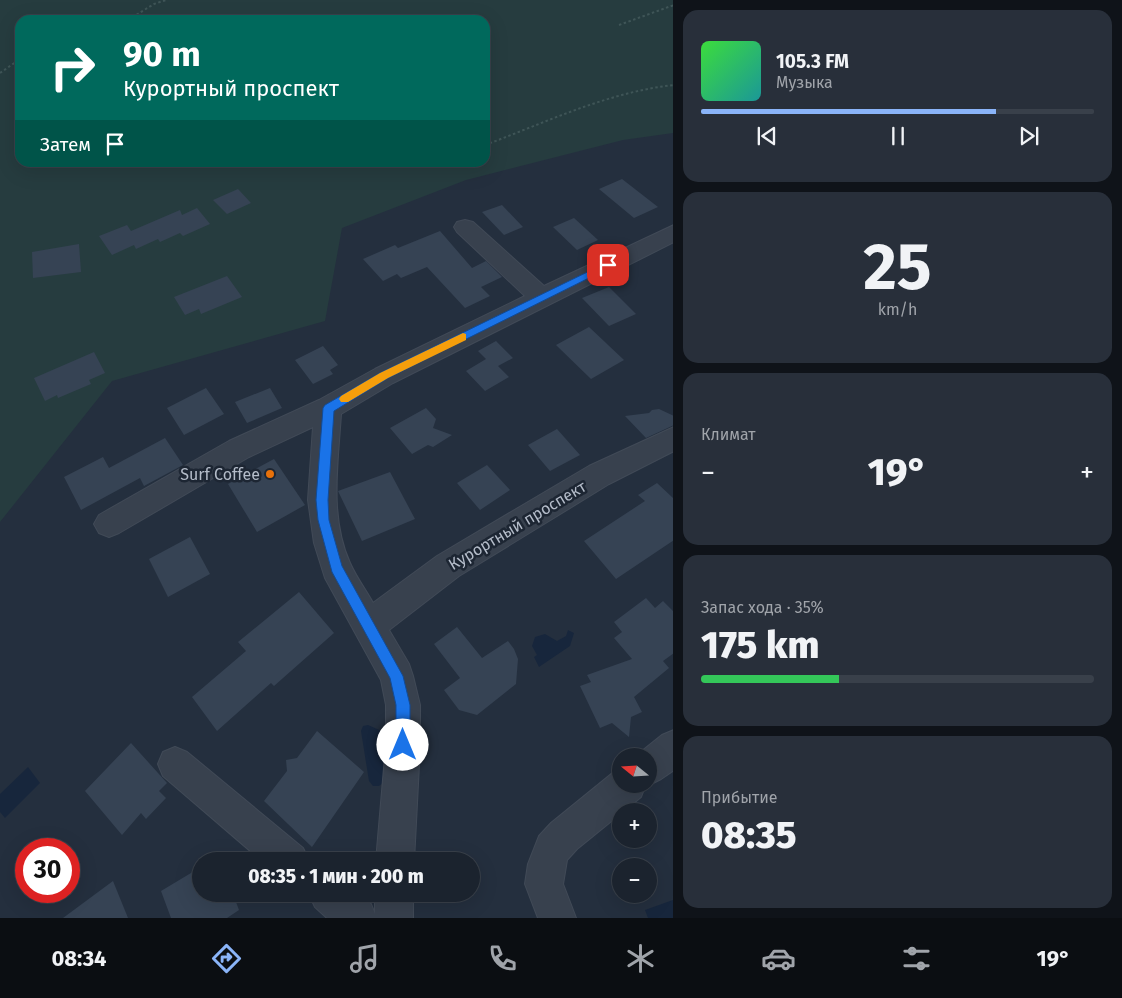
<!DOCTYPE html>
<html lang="ru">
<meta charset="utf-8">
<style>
:root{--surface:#1b232e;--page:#282f3a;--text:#f1f3f6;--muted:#a0a4aa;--line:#39404a;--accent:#8ab4f8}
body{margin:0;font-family:"Fira Sans",sans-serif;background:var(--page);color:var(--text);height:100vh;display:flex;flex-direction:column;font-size:19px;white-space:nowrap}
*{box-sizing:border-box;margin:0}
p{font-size:16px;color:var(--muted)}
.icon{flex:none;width:28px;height:28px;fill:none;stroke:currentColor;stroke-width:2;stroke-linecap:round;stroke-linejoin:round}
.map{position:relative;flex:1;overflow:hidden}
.drawer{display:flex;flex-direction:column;gap:10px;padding:10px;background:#0f1319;width:449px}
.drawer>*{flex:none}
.banner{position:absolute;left:15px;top:15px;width:475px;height:152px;border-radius:15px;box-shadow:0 5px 20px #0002,0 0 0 1px var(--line);background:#00695c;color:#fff;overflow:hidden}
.needle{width:32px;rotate:288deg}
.controls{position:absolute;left:612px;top:748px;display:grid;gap:10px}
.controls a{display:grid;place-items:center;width:45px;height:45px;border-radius:50%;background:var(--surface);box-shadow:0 5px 20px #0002,0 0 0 1px var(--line);font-size:25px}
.speed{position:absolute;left:15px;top:838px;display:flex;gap:10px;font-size:25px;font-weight:700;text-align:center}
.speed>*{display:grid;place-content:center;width:65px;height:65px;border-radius:50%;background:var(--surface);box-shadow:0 5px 20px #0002,0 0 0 1px var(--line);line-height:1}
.speed .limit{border:8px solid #d22;background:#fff;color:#111}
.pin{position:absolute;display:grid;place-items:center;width:42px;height:42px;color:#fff;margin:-21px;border-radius:10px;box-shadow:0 2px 8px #0006}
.me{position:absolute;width:55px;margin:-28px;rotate:0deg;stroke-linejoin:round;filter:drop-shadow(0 0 4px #0008)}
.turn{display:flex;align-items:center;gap:18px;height:105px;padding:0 25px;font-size:22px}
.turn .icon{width:65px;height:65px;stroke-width:2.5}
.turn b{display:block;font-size:35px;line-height:42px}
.then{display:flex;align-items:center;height:48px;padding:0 25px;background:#0003;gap:10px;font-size:19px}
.big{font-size:38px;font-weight:800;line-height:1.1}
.drawer .widget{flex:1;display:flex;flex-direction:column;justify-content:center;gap:8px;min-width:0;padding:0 18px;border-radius:15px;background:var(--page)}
.drawer .dial{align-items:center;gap:0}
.dial b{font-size:65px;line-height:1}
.song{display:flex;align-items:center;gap:15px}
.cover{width:60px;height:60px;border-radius:8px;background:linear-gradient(135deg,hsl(120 70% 55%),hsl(180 70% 35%))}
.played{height:5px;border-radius:2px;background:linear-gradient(90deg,var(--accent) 75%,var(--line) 75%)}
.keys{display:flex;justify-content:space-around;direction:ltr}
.heat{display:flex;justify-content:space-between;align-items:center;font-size:28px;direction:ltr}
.charge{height:8px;border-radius:4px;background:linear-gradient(90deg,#34c759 35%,var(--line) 0)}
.trip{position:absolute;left:192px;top:852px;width:288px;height:50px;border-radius:25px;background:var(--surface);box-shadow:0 5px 20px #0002,0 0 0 1px var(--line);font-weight:800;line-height:50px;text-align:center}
.tabs{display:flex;height:80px;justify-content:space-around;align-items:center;background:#0b0e12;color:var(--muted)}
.tabs .icon{width:35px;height:35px}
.tabs .current{color:var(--accent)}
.tabs b{font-size:22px;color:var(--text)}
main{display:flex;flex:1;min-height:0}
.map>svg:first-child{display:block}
.green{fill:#263c3f;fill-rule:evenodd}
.water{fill:#17263c}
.building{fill:#364354}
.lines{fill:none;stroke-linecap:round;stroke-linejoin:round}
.minor-casing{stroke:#414a57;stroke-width:2}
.path-far1{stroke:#3f5557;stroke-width:2;stroke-dasharray:2.5 2.5;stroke-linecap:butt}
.path{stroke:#3f5557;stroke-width:2.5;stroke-dasharray:3 3;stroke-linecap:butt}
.minor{fill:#38414e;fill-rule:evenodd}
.route{fill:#1a73e8;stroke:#114b97}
.slow{fill:#f59e0b}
.food-dot{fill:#e8710a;stroke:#1d2633;stroke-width:2}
.labels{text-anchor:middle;stroke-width:5;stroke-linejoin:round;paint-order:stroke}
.poi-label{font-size:16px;fill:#b4bcc9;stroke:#1d2633;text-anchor:end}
.street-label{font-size:16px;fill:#b4bcc9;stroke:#1d2633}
</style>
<main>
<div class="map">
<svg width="674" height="918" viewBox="0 0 674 918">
<rect width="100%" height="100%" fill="#242f3e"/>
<path class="green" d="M0,0H673V133L623,140L466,180L342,228L325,321L112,381L0,522ZM20,20H485V162H20Z"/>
<g class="water">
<path d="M568,630L574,633L570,646L539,667L534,657L537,655L532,646L535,637L545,634L557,641L566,636Z"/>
<path d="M368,725L386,733L388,737L384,782L379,786H373L369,781L361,731L363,726Z"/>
<path d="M28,767L40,783L5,818L0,812V794Z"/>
<path d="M673,900V918H648L645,910Z"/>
</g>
<g class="building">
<path d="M622,179L658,207L634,218L599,189Z"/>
<path d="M238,189L251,203L227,214L213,200Z"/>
<path d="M502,205L523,227L504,235L482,212Z"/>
<path d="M197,208L210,224L183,236L180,233L160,242L158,239L136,249L134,245L112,255L99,236L127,225L131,231L180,210L182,215Z"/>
<path d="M574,218L598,240L577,250L553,227Z"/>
<path d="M440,231L472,268L486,261L502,277L481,287L490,296L465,308L427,267L401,278L397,274L383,281L363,259L395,245L398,248Z"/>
<path d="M79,244L81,272L33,278L32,252Z"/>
<path d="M227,276L242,297L201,314L199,309L185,315L174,297Z"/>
<path d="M609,287L636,314L609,326L582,298Z"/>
<path d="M589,327L624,360L591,379L556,345Z"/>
<path d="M496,341L513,358L498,366L509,377L485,391L466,371L486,359L478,351Z"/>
<path d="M323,346L338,365L330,370L333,374L313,384L295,360Z"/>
<path d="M94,352L105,373L89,380L91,384L58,398L57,395L45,401L34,378Z"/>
<path d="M206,388L224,414L184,435L167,408Z"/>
<path d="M270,388L282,408L247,423L235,402Z"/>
<path d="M426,408L436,419L433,428L452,435L433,447L428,445L412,454L390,428Z"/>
<path d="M659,409L674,416V425L646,438L625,416L649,413L652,410Z"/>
<path d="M557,429L580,455L550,471L528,445Z"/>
<path d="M165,438L183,465L144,486L140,478L81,510L64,477L103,457L109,468Z"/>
<path d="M274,459L305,505L257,532L228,484Z"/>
<path d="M487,465L510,490L480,510L457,483Z"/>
<path d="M390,472L415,519L362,541L338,491Z"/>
<path d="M657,483L674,499V540L616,579L584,541L645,501L638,495Z"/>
<path d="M190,537L210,574L168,597L149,559Z"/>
<path d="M299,592L334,633L274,686L271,683L217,731L192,697L246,651L238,642Z"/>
<path d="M646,598L655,608L663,601L674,612V653L663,661L669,668L634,697L642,712L631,717L629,737L612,723L600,728L580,686L591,682L587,675L632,659L614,638L622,632L614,622Z"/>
<path d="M457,627L482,658L508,641L514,649L518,659L516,684L477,715L459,710L444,690L460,678L434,644Z"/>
<path d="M317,731L364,772L312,847L264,801L287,771L286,760L297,758Z"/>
<path d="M131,743L167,783L159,791L166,798L146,819L141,813L122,835L85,791Z"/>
<path d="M201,867V894H233L239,910L227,918H171L161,891Z"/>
<path d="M113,881L128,918H63Z"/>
</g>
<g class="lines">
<defs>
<g id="minor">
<path d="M465,220L473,222L544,286L674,225V242L393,383L341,414C338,463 329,517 350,563C356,577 366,590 373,603L437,556L589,466L674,427V451L609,484L459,576L389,630L409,664L413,676L420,705V745L414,861H376L386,745V705L381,680L325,578L314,543L308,500L313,427L249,457L119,533L109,537L99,533L94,524L99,515L229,441L319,400L375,369L525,296L457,232L454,227L457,222Z"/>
<path d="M674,730V770L661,779L649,785L647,784H649V756H636L637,755L662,735Z"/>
<path d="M175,747L187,752L303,848L309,861H262L163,776L158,764L163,752Z"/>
<path d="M621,769V784H646L641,797L577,849L567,860L563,884L576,918H538L525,884L528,864L539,836L551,823L615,771Z"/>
<path d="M309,894H358L371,904L375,914V894H413V918H327L315,907Z"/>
</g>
</defs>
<use href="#minor" class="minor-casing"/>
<g class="path-far1">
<path d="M128,20L154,4L166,0"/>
<path d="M619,25L674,5"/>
<path d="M0,73L20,59"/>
<path d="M485,145C547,122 608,92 674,85"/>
</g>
<path class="path" d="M352,164L363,162"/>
<use href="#minor" class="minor"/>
</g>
<path class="route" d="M608,262L611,263V267L388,378L334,411L328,500L329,520L342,566L403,676L410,705V745L408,750L403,752L398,750L396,745V705L390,678L332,572L318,520L316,500L323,408L325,405L380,373Z"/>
<path class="slow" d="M463,333L466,334V340L388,378L348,402H341L339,399L341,396L380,373Z"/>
<circle class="food-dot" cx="270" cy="474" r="5"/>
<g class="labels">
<g class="poi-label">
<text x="260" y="480">Surf Coffee</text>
</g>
<g class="street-label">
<text transform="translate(517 525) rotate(-31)" y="6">Курортный проспект</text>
</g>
</g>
</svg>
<div class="controls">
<a><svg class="needle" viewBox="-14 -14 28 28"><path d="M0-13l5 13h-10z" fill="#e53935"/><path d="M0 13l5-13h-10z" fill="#a0a4aa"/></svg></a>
<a>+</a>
<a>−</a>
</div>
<div class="speed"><div class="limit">30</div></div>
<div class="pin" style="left:608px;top:265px;background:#d93025"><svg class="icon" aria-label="arrive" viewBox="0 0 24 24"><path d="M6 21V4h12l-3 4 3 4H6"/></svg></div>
<svg class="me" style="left:403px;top:745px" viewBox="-20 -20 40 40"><circle r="19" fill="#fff"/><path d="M0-13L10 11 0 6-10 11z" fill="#1a73e8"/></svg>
<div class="trip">08:35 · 1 мин · 200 m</div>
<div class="banner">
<div class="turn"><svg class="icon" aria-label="right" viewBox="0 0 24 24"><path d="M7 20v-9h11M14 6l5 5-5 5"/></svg><div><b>90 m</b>Курортный проспект</div></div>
<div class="then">Затем<svg class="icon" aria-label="arrive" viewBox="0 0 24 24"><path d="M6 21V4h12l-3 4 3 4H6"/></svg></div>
</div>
</div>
<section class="drawer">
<div class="widget">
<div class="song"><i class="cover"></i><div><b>105.3 FM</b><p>Музыка</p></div></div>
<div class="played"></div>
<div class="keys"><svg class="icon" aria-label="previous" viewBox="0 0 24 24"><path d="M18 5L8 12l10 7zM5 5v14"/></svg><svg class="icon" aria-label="pause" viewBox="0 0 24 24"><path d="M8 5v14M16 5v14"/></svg><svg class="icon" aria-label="next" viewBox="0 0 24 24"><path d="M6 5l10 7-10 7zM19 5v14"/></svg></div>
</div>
<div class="widget dial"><b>25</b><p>km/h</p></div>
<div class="widget"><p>Климат</p>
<div class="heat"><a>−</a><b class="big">19°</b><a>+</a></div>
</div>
<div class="widget"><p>Запас хода · 35%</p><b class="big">175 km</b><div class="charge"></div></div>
<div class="widget"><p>Прибытие</p><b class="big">08:35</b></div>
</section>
</main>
<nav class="tabs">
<b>08:34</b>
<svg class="icon current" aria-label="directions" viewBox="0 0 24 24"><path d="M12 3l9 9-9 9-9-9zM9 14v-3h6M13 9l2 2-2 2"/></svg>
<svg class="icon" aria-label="music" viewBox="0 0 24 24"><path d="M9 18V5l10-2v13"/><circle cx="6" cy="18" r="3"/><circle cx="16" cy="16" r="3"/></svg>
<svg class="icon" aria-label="phone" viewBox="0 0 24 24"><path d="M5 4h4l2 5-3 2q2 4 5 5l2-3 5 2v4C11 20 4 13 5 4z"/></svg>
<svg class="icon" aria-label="climate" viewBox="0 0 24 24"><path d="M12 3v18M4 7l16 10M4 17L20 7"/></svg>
<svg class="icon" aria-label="car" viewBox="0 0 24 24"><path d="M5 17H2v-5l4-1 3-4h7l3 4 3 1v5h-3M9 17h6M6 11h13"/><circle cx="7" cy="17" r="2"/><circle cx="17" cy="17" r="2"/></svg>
<svg class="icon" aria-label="filters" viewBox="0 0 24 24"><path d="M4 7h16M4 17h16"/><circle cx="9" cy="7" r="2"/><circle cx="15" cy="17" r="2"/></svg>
<b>19°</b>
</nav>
